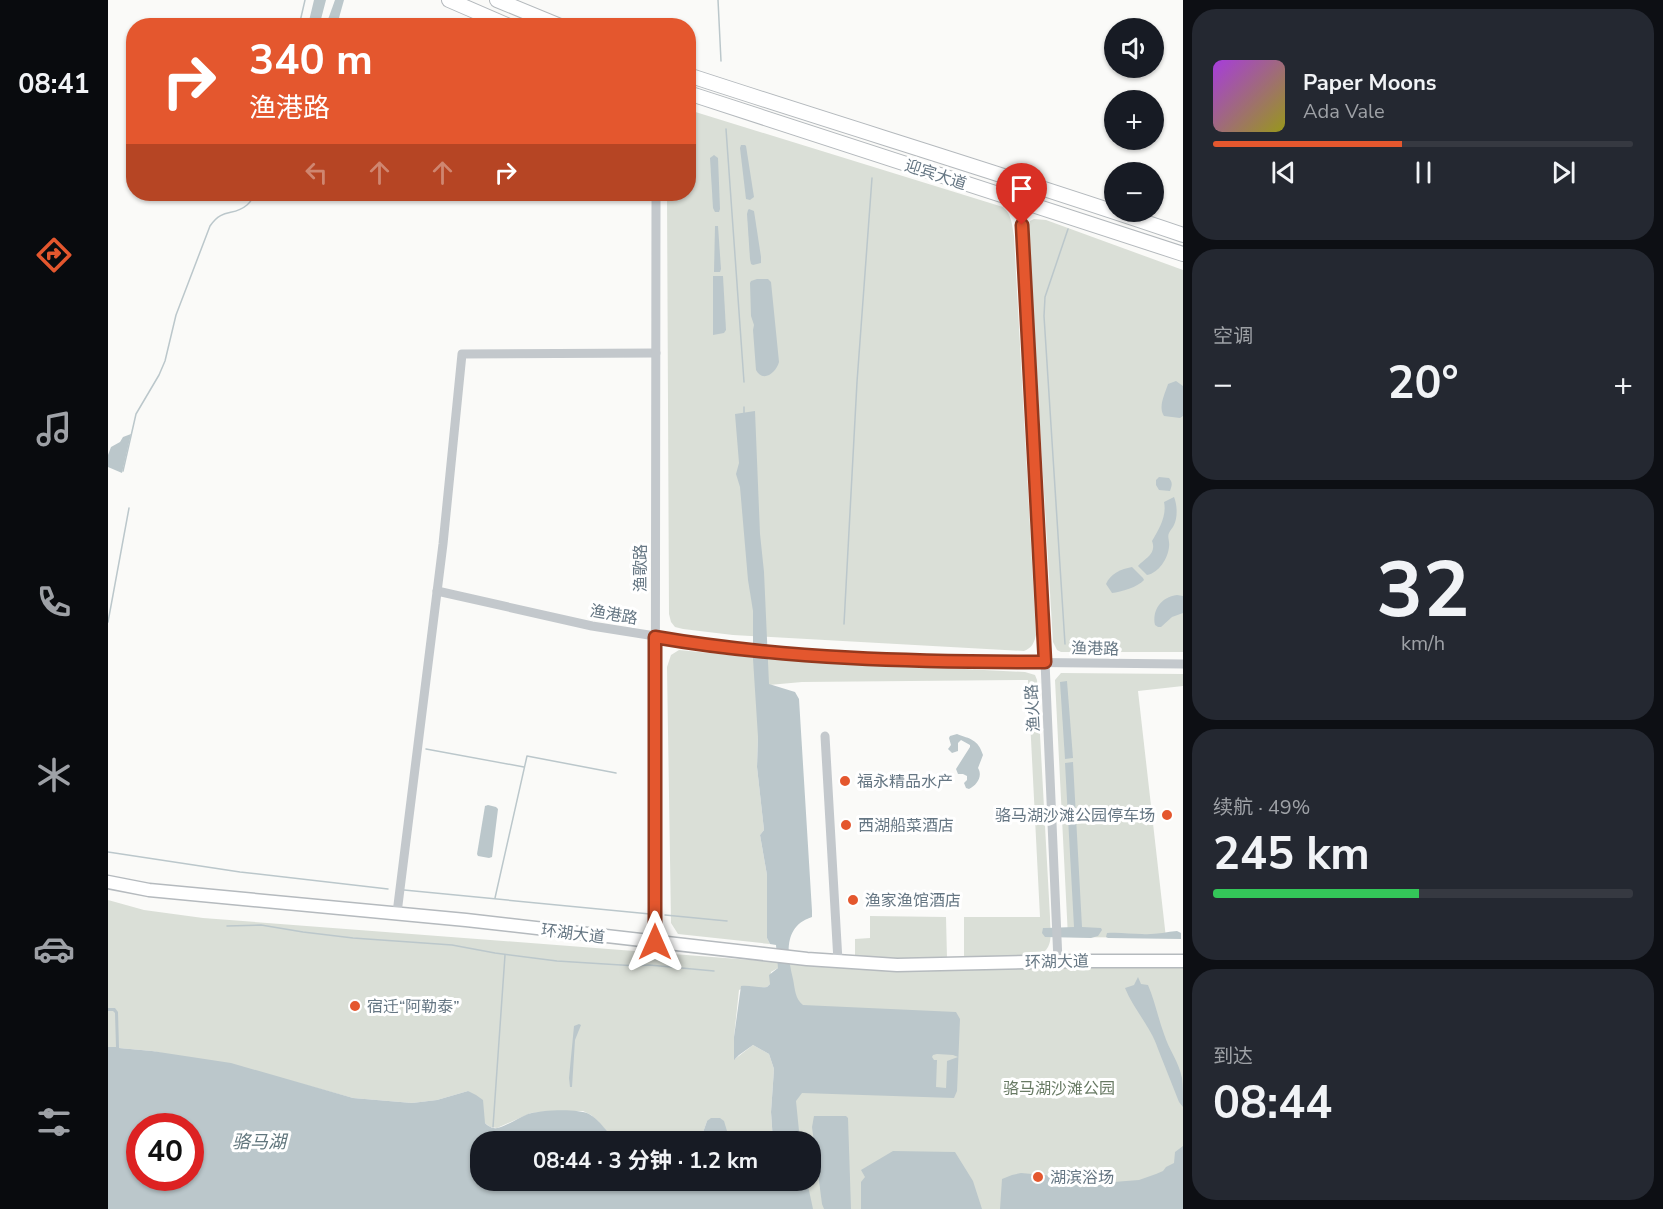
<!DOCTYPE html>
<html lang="zh">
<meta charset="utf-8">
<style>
:root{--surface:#171b24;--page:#242831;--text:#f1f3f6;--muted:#9ea1a6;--line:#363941;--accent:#e4572e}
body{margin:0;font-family:"Nunito Sans","Noto Sans SC",sans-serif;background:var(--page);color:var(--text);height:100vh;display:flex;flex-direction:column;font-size:22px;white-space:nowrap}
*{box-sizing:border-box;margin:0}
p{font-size:20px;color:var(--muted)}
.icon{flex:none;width:33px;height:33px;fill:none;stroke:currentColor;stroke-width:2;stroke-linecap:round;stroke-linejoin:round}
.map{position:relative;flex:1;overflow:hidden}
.details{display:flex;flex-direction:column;gap:9px;padding:9px;background:#0d0f14;width:480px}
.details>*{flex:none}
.guide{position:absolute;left:18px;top:18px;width:570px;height:183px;border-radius:24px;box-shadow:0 2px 4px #0004;background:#e4572e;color:#fff;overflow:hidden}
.buttons{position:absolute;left:996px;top:18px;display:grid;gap:12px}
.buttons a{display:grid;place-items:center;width:60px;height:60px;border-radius:50%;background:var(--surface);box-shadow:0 2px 4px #0004;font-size:30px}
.speed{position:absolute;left:18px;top:1113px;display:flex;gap:12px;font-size:30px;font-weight:700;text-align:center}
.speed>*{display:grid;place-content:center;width:78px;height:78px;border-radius:50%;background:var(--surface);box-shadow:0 2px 4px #0004;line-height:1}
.speed .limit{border:9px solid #d22;background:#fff;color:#111}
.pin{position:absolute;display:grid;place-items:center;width:51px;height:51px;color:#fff;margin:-62px -26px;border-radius:50% 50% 50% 0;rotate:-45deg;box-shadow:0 0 6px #0007}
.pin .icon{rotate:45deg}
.me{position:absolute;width:66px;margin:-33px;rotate:0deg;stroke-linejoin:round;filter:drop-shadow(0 0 4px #0008)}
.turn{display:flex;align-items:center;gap:21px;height:126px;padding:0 24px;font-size:27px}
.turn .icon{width:78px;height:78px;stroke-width:2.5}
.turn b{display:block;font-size:42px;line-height:51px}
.lanes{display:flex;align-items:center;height:57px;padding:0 24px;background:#0003;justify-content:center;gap:30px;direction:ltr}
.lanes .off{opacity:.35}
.big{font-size:45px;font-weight:700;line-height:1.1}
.details .card{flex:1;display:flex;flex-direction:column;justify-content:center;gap:9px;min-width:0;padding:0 21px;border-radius:24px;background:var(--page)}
.details .dial{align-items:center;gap:0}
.dial b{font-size:78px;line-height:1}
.song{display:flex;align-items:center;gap:18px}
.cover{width:72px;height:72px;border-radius:9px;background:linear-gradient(135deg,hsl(280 70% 55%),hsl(60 70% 35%))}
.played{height:6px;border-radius:3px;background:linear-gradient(90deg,var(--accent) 45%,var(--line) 45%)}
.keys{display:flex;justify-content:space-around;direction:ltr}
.heat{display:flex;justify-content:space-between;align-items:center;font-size:33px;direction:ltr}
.charge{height:9px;border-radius:4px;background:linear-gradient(90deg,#34c759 49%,var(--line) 0)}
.trip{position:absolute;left:362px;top:1131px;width:351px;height:60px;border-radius:24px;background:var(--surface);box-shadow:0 2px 4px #0004;font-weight:700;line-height:60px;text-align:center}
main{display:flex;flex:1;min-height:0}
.tabs{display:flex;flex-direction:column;width:108px;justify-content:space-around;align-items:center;background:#090b0e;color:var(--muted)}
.tabs .icon{width:42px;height:42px}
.tabs .selected{color:var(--accent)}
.tabs b{font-size:27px;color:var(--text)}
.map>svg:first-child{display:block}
.green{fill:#dadfd7}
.water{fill:#bbc7cb;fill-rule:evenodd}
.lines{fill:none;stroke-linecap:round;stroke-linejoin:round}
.stream{stroke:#bbc7cb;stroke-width:1.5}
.major-casing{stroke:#b5babe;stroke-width:15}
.highway-casing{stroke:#b4b9bd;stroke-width:16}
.minor{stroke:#c3c8cc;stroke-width:9}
.major{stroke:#fff;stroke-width:12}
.highway{stroke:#fff;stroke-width:14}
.route-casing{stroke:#94391e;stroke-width:15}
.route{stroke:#e4572e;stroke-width:10}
.poi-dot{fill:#e4572e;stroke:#fff;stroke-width:2}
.labels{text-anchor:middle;stroke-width:6;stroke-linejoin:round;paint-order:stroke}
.street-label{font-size:16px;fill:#657683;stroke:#fff}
.poi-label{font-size:16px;fill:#657683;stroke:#fff;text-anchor:start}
.park-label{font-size:16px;fill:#687a64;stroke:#fff}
.water-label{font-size:18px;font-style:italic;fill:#60757c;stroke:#fff}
</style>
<main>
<nav class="tabs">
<b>08:41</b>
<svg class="icon selected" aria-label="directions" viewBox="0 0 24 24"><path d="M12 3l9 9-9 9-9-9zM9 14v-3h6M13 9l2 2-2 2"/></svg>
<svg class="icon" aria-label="music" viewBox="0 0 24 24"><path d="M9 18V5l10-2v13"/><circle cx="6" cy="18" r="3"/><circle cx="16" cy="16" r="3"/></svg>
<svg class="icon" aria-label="phone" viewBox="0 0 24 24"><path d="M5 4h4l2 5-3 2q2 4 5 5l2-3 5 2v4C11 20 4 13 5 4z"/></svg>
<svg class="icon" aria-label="climate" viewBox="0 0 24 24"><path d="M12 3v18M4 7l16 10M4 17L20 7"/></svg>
<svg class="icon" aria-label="car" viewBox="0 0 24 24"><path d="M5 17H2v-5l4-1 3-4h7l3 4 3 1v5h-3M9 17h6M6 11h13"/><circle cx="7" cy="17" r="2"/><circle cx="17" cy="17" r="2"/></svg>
<svg class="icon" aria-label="filters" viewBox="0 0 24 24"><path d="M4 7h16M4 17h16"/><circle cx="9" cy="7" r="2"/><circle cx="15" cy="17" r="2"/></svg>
</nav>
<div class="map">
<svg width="1075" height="1209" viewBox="0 0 1075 1209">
<rect width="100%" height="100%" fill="#fafaf8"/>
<g class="green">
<path d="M581,110L895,207C904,215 904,225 906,236L928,635C926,643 924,648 916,651L625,635L575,629L567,627L563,622L561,614L559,194H580Z"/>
<path d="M926,219L938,220L1075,270V652H953L949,650L945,642L920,227L922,221Z"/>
<path d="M571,650L660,659L917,672L927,675L929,680L942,917C942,935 947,947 929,957L856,958V917H932L920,680L694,682L661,685L650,737L649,767L656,830L652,835L659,875V938L662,944L570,934L563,923L559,667L563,655Z"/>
<path d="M953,673L1075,674V686L1030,691L1058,938L960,937L947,680Z"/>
<path d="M0,900L36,910L95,918L670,962V968L663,972L662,984L659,987L649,988L640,986L631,990L626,1037L627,1059L645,1045L661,1054L666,1069L663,1112L665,1141H622L621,1134L599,1121L592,1141H507L490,1121L483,1115L475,1111H442L423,1113L389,1128L382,1127L377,1123L360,1091L329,1100L304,1103L245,1098L176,1079L44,1051L0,1047Z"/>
<path d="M762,916L838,917L839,958L783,959L747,957V939L762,938Z"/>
<path d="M681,962L752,969L797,970L982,966L1075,967V1209H690L682,1181L702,1180V1142H679L677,1122Z"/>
</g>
<g class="water">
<path d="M206,0H218L212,23L217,25H200Z"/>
<path d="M227,0H236L229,25H218Z"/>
<path d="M633,145H637L638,146L646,197L642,200L638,199L632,148Z"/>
<path d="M606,155L610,158L612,209L611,212H607L605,208L602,158Z"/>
<path d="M641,209L646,211L653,257V263L645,265L643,264L642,259L639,214L640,210Z"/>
<path d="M607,226H610L613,269L612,272H606Z"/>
<path d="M605,276H615L618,330L616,333L605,335Z"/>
<path d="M649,279H660L663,282L671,362C668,373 655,383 648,370L645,330L646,325L643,316L642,283L643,281Z"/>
<path d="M1068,381L1075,386V416L1072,418L1056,416C1050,406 1057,394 1060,384Z"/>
<path d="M647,411L652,534L656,572L661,684L687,692L691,699L704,911V917C675,926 679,955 685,979C687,989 687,999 695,1005L848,1012L852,1019L849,1091L846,1098L694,1093L688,1101L692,1141H665L663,1112L666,1069L661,1054L645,1045L631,1055L626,1060V1037L633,986C642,985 650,988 659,987L662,984L661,975L670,968L668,945L662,944L659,938V875L652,835L656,830L649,767L650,737L645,659V611L640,580L632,487L628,474L631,463L627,414ZM829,1054L845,1055L850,1057L839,1061L838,1088L828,1087L829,1060H826L824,1057L825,1055Z"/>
<path d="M23,434L14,473L0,467V455L3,447L12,442L15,437Z"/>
<path d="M1051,477L1061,478C1065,483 1064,485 1062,491L1051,490L1048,485V480Z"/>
<path d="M1066,497C1069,504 1070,517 1066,525C1065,528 1062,530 1061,533C1059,537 1062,542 1061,547C1060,558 1051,573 1039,575L1030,566C1037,558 1049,554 1044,541C1051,529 1059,516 1056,502Z"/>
<path d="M1024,567L1035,578L1036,580C1030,587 1013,592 1004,593L998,584C1002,574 1013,569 1024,567Z"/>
<path d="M1069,595L1075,596V613L1064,617L1053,627H1050L1047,625C1044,610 1053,597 1069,595Z"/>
<path d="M959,681L965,758L957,759L952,682Z"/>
<path d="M849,734C862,739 870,739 875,755L870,768C875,776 869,785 861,789L858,788L856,783L859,780V776L855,774H850L848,769L862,747V745L853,740L850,743V751L844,753L840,749L843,745L841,738L842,736Z"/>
<path d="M965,762L974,927L993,928L994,930L990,936L983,938L937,937L934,933L935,928H938L966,927L957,763Z"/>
<path d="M380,805L388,807L390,809L384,857L381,858L370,856L369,854L377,806Z"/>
<path d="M1069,931L1073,933V939L1000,938L998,937L999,933C1011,932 1023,934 1034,934C1046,935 1058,932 1069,931Z"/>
<path d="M1030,977L1033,984L1040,985C1047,1001 1050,1018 1056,1034C1061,1050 1071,1062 1074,1078C1075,1087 1075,1097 1075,1107L1071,1102L1050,1049C1043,1027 1026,1010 1017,988L1026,985Z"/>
<path d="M0,1008H7L10,1012L11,1048L44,1051L123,1063L245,1098L304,1103L329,1100L360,1091L368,1095L375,1100L377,1123C380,1126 384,1129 389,1128C399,1126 410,1118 420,1114C432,1110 470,1108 481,1114C492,1120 499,1132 507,1141L372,1142V1180L699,1181L705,1209H0V1047H8L7,1013L5,1011H0ZM32,1126H82V1178H32Z"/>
<path d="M471,1024L473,1025L467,1040L464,1087H462L461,1078L466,1026Z"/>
<path d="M706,1116H738L740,1118L743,1209H716L714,1204L704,1127Z"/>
<path d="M603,1118H612L616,1121L622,1141H592L599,1121Z"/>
<path d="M1075,1146V1209H892L894,1179L904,1175L913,1173L947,1176L994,1183L1018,1181L1031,1180L1048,1174L1055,1171L1058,1167L1066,1163L1067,1152Z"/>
<path d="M785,1151L847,1152L865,1181L874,1209H753V1182L757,1177L753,1170Z"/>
</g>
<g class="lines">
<g class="stream">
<path d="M610,0L613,61"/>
<path d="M191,26L197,0"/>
<path d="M618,129L636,382"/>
<path d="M636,407V413"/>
<path d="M15,471L28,414L51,375L57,361L68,315L102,226C115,207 125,217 139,205C143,202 145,197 148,194"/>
<path d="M0,622L21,508"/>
<path d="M736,624L749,382L764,178"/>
<path d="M957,644L936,316L937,297L960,229"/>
<path d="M318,749L416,767"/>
<path d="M0,852L132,872L280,889"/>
<path d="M296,890L542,914"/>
<path d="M387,898L419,756L508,773"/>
<path d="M557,915L619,921"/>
<path d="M119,926L153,925L195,932L245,938L344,945L387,953L449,961L529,966L541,965L606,971"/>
<path d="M385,1127L397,955"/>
</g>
<defs>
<path id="major" d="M0,882L41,890L358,920L699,959L789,965L967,961H1075"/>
<g id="highway">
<path d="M341,0L401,26"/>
<path d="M389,0L452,26"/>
<path d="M580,75C745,129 911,179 1075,235"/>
<path d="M580,93L1075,254"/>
</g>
</defs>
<use href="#major" class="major-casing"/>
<use href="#highway" class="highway-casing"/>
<g class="minor">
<path d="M913,202L937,662L950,961"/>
<path d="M329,591L484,626L629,649L731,656L880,662L1075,664"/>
<path d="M717,736L730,961"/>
<path d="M289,913L335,544L354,354L548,353"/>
<path d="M547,942L548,194"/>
</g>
<use href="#major" class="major"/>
<use href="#highway" class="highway"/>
</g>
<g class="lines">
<defs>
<path id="route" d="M547,942V637C674,659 808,662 937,662L914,225"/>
</defs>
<use href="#route" class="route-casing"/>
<use href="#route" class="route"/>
</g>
<g class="poi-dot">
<circle cx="737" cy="781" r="6"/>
<circle cx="1059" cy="815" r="6"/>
<circle cx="738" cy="825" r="6"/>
<circle cx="745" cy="900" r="6"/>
<circle cx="247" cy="1006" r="6"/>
<circle cx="930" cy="1177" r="6"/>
</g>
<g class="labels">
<g class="street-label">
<text transform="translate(828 174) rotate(18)" y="6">迎宾大道</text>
<text transform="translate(532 568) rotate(-90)" y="6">渔歌路</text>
<text transform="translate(506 614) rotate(10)" y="6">渔港路</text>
<text transform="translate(987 648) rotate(1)" y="6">渔港路</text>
<text transform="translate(924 708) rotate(-93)" y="6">渔火路</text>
<text transform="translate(465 933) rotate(7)" y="6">环湖大道</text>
<text transform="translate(949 961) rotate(-1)" y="6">环湖大道</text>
</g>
<g class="poi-label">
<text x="749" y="787">福永精品水产</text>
<text x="1047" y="821" text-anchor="end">骆马湖沙滩公园停车场</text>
<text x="750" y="831">西湖船菜酒店</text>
<text x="757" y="906">渔家渔馆酒店</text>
<text x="259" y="1012">宿迁“阿勒泰”</text>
<text x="942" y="1183">湖滨浴场</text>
</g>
<g class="park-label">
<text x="951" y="1094">骆马湖沙滩公园</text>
</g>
<g class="water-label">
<text x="151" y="1148">骆马湖</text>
</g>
</g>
</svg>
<div class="buttons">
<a><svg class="icon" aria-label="sound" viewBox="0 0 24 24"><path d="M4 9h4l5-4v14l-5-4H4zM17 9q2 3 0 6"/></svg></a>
<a>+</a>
<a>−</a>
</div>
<div class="speed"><div class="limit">40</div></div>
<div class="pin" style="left:914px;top:225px;background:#d93025"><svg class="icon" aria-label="arrive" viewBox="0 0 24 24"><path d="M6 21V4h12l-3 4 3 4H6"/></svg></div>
<svg class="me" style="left:547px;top:942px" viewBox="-20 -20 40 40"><path d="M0-17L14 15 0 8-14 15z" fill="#e4572e" stroke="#fff" stroke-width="4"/></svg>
<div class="trip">08:44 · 3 分钟 · 1.2 km</div>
<div class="guide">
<div class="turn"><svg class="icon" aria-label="right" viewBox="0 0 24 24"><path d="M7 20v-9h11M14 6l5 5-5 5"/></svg><div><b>340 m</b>渔港路</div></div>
<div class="lanes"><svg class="icon off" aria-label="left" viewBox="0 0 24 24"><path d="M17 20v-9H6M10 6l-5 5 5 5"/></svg><svg class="icon off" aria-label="ahead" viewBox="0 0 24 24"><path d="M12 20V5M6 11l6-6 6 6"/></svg><svg class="icon off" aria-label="ahead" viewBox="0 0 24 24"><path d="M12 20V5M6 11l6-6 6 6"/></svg><svg class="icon" aria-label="right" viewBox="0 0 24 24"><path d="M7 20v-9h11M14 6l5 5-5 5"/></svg></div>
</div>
</div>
<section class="details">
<div class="card">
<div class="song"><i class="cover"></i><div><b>Paper Moons</b><p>Ada Vale</p></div></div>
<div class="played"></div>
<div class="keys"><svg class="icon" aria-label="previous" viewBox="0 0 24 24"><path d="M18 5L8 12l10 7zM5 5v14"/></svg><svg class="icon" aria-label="pause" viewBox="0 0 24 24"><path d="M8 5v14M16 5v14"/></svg><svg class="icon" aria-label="next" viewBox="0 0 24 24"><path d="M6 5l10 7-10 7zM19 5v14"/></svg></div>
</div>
<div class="card"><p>空调</p>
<div class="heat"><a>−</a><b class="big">20°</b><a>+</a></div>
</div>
<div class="card dial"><b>32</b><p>km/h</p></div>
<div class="card"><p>续航 · 49%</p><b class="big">245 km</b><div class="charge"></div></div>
<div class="card"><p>到达</p><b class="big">08:44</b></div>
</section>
</main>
